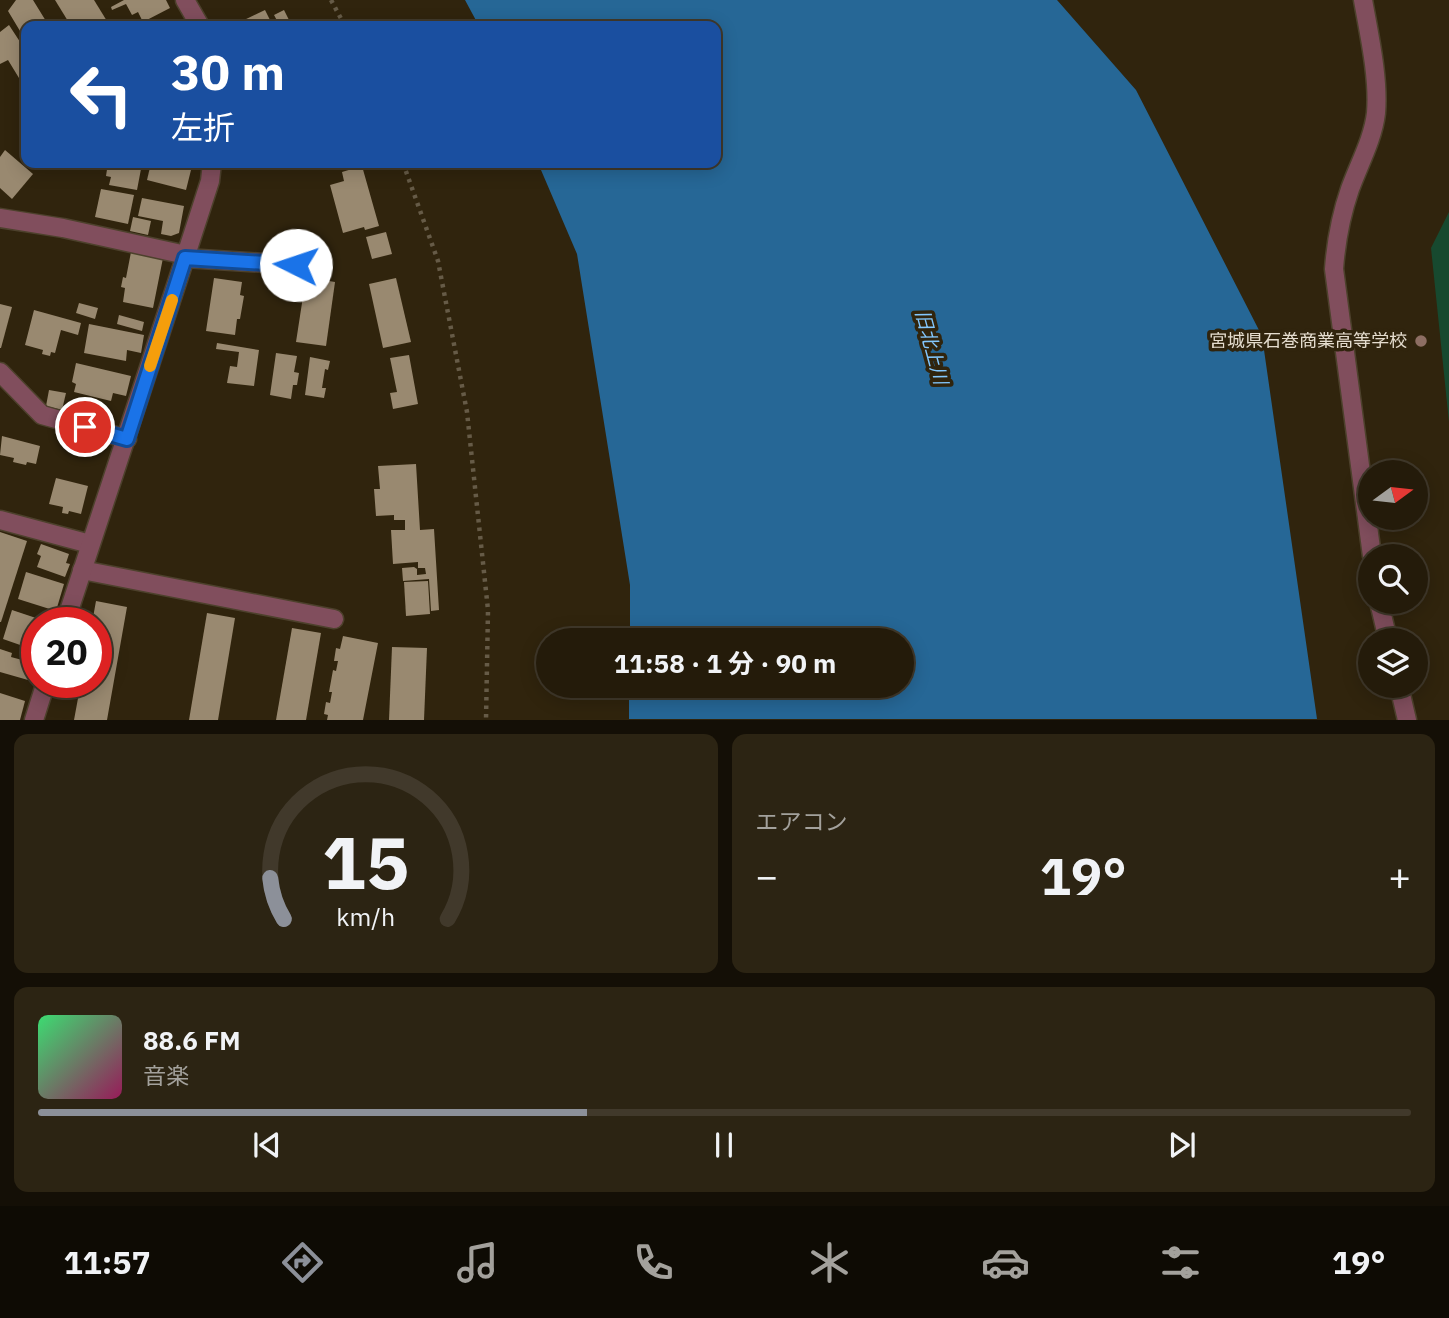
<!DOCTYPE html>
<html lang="ja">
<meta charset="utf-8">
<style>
:root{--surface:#241b0a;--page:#2c2413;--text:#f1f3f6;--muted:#a3a19c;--line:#41392b;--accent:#8c9099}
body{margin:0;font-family:"IBM Plex Sans","Noto Sans JP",sans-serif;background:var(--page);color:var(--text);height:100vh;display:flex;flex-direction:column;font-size:26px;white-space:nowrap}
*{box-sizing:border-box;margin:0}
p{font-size:23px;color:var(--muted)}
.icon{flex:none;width:38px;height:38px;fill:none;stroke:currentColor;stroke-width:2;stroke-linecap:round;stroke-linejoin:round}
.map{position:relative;height:720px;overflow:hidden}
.panel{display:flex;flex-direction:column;gap:14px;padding:14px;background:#140f06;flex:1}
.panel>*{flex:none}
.hud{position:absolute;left:21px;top:21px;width:700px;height:147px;border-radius:14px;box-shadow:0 4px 18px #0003,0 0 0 2px var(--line);background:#1a4fa0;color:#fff;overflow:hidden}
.needle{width:46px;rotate:75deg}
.tools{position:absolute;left:1358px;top:460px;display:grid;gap:14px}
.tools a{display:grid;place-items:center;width:70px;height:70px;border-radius:50%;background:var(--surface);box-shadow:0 4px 18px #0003,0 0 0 2px var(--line);font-size:35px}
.speed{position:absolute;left:21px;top:607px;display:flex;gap:14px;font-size:35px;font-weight:700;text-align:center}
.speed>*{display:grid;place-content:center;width:91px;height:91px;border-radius:50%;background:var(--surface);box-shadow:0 4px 18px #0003,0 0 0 2px var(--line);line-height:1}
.speed .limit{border:10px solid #d22;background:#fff;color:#111}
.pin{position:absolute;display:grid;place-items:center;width:60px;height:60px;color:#fff;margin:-30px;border:4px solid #fff;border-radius:50%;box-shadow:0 2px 7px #0007}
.me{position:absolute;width:77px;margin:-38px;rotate:274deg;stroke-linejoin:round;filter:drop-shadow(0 0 5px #0008)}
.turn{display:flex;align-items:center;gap:24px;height:147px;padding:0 35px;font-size:32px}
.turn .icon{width:91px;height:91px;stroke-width:2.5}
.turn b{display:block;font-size:49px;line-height:60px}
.big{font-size:52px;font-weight:700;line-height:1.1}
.panel .card{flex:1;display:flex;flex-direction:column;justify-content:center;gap:10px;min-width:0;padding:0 24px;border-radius:14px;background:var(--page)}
.panel .dial{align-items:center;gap:0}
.dial svg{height:182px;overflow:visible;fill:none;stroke:var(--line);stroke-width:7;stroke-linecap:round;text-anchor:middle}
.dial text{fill:var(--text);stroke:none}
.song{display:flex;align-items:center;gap:21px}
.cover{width:84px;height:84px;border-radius:10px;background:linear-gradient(135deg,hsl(140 70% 55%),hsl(330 70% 35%))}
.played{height:7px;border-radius:4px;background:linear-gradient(90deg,var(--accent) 40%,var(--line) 40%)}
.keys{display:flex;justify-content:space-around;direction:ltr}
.heat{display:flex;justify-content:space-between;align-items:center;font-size:38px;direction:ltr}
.panel .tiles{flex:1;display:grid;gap:14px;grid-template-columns:1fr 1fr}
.card:last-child{grid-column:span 2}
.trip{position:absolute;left:536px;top:628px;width:378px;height:70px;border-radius:35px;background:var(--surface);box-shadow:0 4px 18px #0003,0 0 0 2px var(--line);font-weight:700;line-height:70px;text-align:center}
.tabs{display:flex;height:112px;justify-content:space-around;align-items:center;background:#0e0b04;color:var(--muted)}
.tabs .icon{width:49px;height:49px}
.tabs .on{color:var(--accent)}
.tabs b{font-size:32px;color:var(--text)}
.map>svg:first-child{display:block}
.green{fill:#17492f}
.water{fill:#266796}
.building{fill:#998970}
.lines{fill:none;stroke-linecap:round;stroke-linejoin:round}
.minor-casing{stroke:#4d412c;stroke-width:21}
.path{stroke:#665b47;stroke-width:4.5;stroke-dasharray:3.5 5;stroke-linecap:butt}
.minor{stroke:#814e5d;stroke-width:18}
.route-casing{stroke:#114b97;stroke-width:18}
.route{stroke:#1a73e8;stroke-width:12}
.slow{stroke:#f59e0b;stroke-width:12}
.education-dot{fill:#8d6e63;stroke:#30240d;stroke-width:2.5}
.labels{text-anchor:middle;stroke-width:7;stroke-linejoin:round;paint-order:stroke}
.poi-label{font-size:18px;fill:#e4dcce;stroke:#30240d;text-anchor:end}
.water-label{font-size:19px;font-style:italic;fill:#83c7fd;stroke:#30240d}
</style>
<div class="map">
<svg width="1449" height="720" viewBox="0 0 1449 720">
<rect width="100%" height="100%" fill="#30240d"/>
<path class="green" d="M1449,212V422L1431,248Z"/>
<path class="water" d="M465,0H1057L1136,90L1262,336L1317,719H629V686H901V640H630V585L577,254L538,163H716V26H479Z"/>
<g class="building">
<path d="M16,0H33L49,26H26V41L8,11Z"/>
<path d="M55,0H94L110,26H71Z"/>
<path d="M124,0H166L170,8L143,22L138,12L132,15L126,4L112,10L111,7Z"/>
<path d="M265,10L273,26H244L242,21Z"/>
<path d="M284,10L290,22L280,26L274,15Z"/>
<path d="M9,25L26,51V74L19,78L8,60L0,64V32Z"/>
<path d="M5,150L33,174L12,199L0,188V157Z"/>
<path d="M108,163H146L145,170L141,169L137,190L109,185L111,177L106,176Z"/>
<path d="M151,163H179L192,166L186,190L147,180Z"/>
<path d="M362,166L379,226L365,230L364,227L343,233L330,185L344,181L342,172Z"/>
<path d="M101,189L134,195L128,224L95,217Z"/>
<path d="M142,198L184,206L179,233L171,236L161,234L163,221L138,216Z"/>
<path d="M133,217L151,221L148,235L130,231Z"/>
<path d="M386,232L392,254L372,259L366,237Z"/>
<path d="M131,252L163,258L153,308L123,302L125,288L121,287L123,277L126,278Z"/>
<path d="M306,277L335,282L326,346L296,342Z"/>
<path d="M214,278L242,282L240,295L244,296L240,319H237L235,335L206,331Z"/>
<path d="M396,278L411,342L383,348L369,284Z"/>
<path d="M79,303L98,308L95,319L76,313Z"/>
<path d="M0,304L12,307L1,348H0Z"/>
<path d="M34,310L81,323L78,335L61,330L55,353L51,352L50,356L42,354L43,350L25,345Z"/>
<path d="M119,315L144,322L142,331L117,324Z"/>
<path d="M89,324L144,335L141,353L127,350L126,361L84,353Z"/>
<path d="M217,343L259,350L254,386L227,383L230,366L237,367L239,352L216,349Z"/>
<path d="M276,353L297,356L294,372L299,373L297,385H293L291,399L270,395Z"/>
<path d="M409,355L418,404L393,409L390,393L397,392L390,358Z"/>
<path d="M310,357L330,361L328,370L325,369L322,388H326L324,398L305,395Z"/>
<path d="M76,363L131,376L126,396L113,393L111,401L74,392L76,384L72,382Z"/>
<path d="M49,390L66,393L62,410L46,406Z"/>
<path d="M2,436L40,446L36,464L27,462L26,465L13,462L14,458L0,455Z"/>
<path d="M416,464L420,530L434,529L439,610L431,611L429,579L403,581L402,568L414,567L417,569V575L426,574L425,568H418V562L393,564L391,530H405V520H394V515L376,516L374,489H380L378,466Z"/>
<path d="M56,478L88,486L81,514L69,511L68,514L62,513L63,507L49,504Z"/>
<path d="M0,532L27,541L1,622H0Z"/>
<path d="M41,544L69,554L66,563L70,564L65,577L37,567L41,556L37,554Z"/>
<path d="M26,572L64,584L56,611L18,599Z"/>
<path d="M428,581L430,614L406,616L404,582Z"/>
<path d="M96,601L127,607L107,720H74L81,682H96V623H92Z"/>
<path d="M12,610L51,623H37V646L34,655L21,651L23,646L3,639Z"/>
<path d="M207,613L235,618L218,720H189Z"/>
<path d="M292,628L321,633L306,720H276Z"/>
<path d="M343,636L378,643L363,720H327L328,715L324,714L326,702L330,703L332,692H329L333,670L336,671L338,661H334L336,648L340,649Z"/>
<path d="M392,647L427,648L424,720H389Z"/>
<path d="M0,649L12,653L11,657L37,664L35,677L29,675L28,680L0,672Z"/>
<path d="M0,693L25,701L20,720H0Z"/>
</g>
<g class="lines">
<defs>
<g id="minor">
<path d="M185,0L200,26"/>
<path d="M1363,0C1369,34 1379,78 1376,113C1373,139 1359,164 1350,189C1341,215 1336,242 1334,269L1372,556"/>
<path d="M0,218L63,228L186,255"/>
<path d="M185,258L296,265"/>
<path d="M0,372L42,415L127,439"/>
<path d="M0,520L90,544"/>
<path d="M82,570L334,619"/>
<path d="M1379,602L1388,640"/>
<path d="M65,623L186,255L210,181L212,163"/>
<path d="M1399,686L1407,720"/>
<path d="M34,720L46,682"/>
</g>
</defs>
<use href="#minor" class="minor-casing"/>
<g class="path">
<path d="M331,0L345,26"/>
<path d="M403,163L438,261L467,412L488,610L486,720"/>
</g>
<use href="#minor" class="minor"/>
</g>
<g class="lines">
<defs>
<path id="route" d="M85,427L127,439L185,258L296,265"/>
</defs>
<use href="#route" class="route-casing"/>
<use href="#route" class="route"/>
<path class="slow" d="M150,366L172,300"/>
</g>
<circle class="education-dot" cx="1421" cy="341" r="7"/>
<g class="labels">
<g class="poi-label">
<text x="1407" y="347">宮城県石巻商業高等学校</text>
</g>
<g class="water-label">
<text transform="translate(932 347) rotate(75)" y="7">旧北上川</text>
</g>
</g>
</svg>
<div class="tools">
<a><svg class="needle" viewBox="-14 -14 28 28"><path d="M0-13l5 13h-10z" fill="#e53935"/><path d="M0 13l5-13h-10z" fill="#a3a19c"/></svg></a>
<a><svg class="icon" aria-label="search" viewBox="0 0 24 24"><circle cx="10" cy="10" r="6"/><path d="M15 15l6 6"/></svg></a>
<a><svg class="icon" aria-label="layers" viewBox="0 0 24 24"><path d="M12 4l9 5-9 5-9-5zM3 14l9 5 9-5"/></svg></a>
</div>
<div class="speed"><div class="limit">20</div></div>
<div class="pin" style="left:85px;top:427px;background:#d93025"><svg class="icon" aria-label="arrive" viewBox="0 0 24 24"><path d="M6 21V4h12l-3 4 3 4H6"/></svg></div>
<svg class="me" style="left:296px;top:265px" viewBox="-20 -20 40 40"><circle r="19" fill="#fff"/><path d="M0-13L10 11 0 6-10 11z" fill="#1a73e8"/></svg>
<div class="trip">11:58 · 1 分 · 90 m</div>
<div class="hud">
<div class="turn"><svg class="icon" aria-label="left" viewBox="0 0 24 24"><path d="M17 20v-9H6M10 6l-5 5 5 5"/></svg><div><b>30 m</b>左折</div></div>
</div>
</div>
<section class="panel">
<div class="tiles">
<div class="card dial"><svg viewBox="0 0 100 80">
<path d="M14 69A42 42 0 1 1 86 69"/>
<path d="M14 69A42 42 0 0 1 8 51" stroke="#8c9099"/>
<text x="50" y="56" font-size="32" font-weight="700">15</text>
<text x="50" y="72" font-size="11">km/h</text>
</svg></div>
<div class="card"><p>エアコン</p>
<div class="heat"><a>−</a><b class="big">19°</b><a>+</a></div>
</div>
<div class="card">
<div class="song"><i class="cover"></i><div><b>88.6 FM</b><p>音楽</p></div></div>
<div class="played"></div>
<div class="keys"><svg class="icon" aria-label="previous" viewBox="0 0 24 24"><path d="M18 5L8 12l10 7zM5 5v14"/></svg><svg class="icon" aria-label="pause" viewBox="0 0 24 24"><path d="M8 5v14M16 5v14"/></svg><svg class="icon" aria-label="next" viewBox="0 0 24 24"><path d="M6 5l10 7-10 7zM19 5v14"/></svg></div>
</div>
</div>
</section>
<nav class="tabs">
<b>11:57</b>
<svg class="icon on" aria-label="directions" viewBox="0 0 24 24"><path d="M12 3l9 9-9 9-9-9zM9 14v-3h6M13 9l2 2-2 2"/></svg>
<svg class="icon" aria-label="music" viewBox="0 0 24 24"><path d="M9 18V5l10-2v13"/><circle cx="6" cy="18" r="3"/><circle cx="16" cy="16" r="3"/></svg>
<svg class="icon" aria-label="phone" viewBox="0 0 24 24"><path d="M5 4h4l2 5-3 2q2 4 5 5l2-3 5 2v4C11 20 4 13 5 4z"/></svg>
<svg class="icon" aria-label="climate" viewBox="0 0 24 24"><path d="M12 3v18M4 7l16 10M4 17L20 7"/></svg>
<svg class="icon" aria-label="car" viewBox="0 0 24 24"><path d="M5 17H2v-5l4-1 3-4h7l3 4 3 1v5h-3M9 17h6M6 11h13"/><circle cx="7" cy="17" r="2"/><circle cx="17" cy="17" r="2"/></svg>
<svg class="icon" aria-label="filters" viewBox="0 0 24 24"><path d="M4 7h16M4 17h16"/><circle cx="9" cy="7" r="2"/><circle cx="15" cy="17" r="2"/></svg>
<b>19°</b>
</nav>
